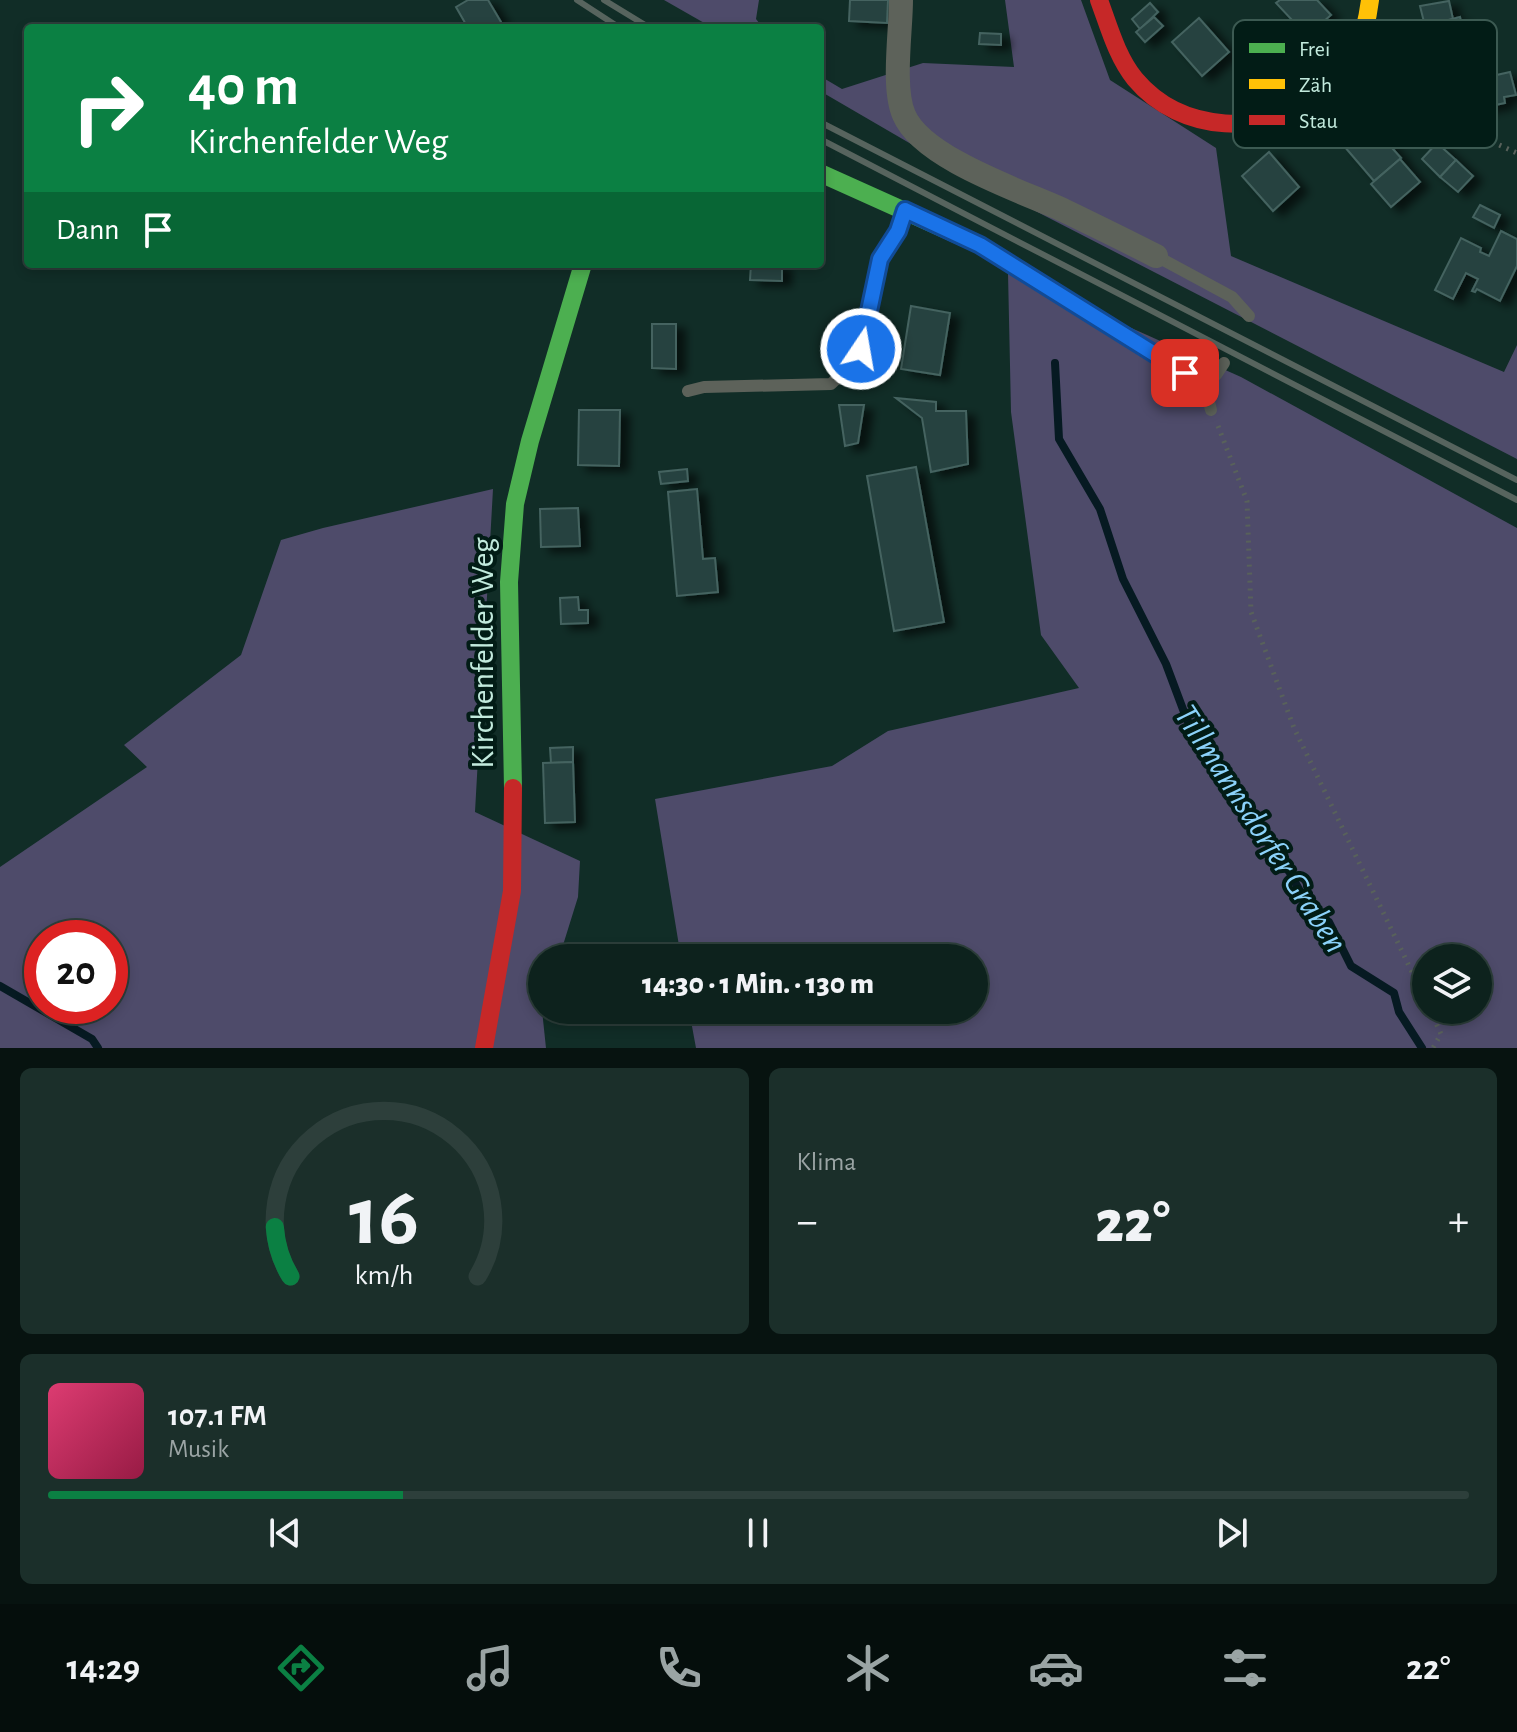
<!DOCTYPE html>
<html lang="de">
<meta charset="utf-8">
<style>
:root{--surface:#0d221d;--page:#1b2f2a;--text:#f1f3f6;--muted:#9aa4a4;--line:#2d3f3b;--accent:#0b8043}
body{margin:0;font-family:"Alegreya Sans",sans-serif;background:var(--page);color:var(--text);height:100vh;display:flex;flex-direction:column;font-size:30px;white-space:nowrap}
*{box-sizing:border-box;margin:0}
p{font-size:26px;color:var(--muted)}
.icon{flex:none;width:44px;height:44px;fill:none;stroke:currentColor;stroke-width:2;stroke-linecap:round;stroke-linejoin:round}
.map{position:relative;height:1048px;overflow:hidden}
.sheet{display:flex;flex-direction:column;gap:20px;padding:20px;background:#071310;flex:1}
.sheet>*{flex:none}
.banner{position:absolute;left:24px;top:24px;width:800px;height:244px;border-radius:8px;box-shadow:0 4px 12px #0003,0 0 0 2px var(--line);background:#0b8043;color:#fff;overflow:hidden}
.tools{position:absolute;left:1412px;top:944px;display:grid;gap:16px}
.tools a{display:grid;place-items:center;width:80px;height:80px;border-radius:50%;background:var(--surface);box-shadow:0 4px 12px #0003,0 0 0 2px var(--line);font-size:40px}
.speed{position:absolute;left:24px;top:920px;display:flex;gap:16px;font-size:40px;font-weight:700;text-align:center}
.speed>*{display:grid;place-content:center;width:104px;height:104px;border-radius:50%;background:var(--surface);box-shadow:0 4px 12px #0003,0 0 0 2px var(--line);line-height:1}
.speed .limit{border:12px solid #d22;background:#fff;color:#111}
.pin{position:absolute;display:grid;place-items:center;width:68px;height:68px;color:#fff;margin:-34px;border-radius:16px;box-shadow:0 4px 12px #0006}
.me{position:absolute;width:88px;margin:-44px;rotate:12deg;stroke-linejoin:round;filter:drop-shadow(0 0 6px #0008)}
.turn{display:flex;align-items:center;gap:28px;height:168px;padding:0 32px;font-size:36px}
.turn .icon{width:104px;height:104px;stroke-width:2.5}
.turn b{display:block;font-size:56px;line-height:68px}
.then{display:flex;align-items:center;height:76px;padding:0 32px;background:#0003;gap:16px;font-size:30px}
.big{font-size:60px;font-weight:800;line-height:1.1}
.sheet .widget{flex:1;display:flex;flex-direction:column;justify-content:center;gap:12px;min-width:0;padding:0 28px;border-radius:12px;background:var(--page)}
.sheet .dial{align-items:center;gap:0}
.dial svg{height:208px;overflow:visible;fill:none;stroke:var(--line);stroke-width:7;stroke-linecap:round;text-anchor:middle}
.dial text{fill:var(--text);stroke:none}
.song{display:flex;align-items:center;gap:24px}
.cover{width:96px;height:96px;border-radius:12px;background:linear-gradient(135deg,hsl(340 70% 55%),hsl(340 70% 35%))}
.played{height:8px;border-radius:4px;background:linear-gradient(90deg,var(--accent) 25%,var(--line) 25%)}
.keys{display:flex;justify-content:space-around;direction:ltr}
.heat{display:flex;justify-content:space-between;align-items:center;font-size:44px;direction:ltr}
.sheet .tiles{flex:1;display:grid;gap:20px;grid-template-columns:1fr 1fr}
.widget:last-child{grid-column:span 2}
.trip{position:absolute;left:528px;top:944px;width:460px;height:80px;border-radius:40px;background:var(--surface);box-shadow:0 4px 12px #0003,0 0 0 2px var(--line);font-weight:800;line-height:80px;text-align:center}
.tabs{display:flex;height:128px;justify-content:space-around;align-items:center;background:#050e0c;color:var(--muted)}
.tabs .icon{width:56px;height:56px}
.tabs .current{color:var(--accent)}
.tabs b{font-size:36px;color:var(--text)}
.map>svg:first-child{display:block}
.green{fill:#4e4b6a;fill-rule:evenodd}
.lines{fill:none;stroke-linecap:round;stroke-linejoin:round}
.stream{stroke:#061a22;stroke-width:8}
.building{fill:#27423f;stroke:#446360;stroke-width:2;filter:url(#shadow)}
.path{stroke:#58615b;stroke-width:5;stroke-dasharray:2 6;stroke-linecap:butt}
.lane{stroke:#5d625a;stroke-width:12}
.street{stroke:#5d625a;stroke-width:24}
.fast{stroke:#4caf50;stroke-width:18}
.slow{stroke:#ffc107;stroke-width:18}
.jam{stroke:#c62828;stroke-width:18}
.rail{stroke:#57645e;stroke-width:6}
.route-casing{stroke:#114b97;stroke-width:20}
.route{stroke:#1a73e8;stroke-width:14}
.labels{text-anchor:middle;stroke-width:8;stroke-linejoin:round;paint-order:stroke}
.street-label{font-size:32px;fill:#c2eadd;stroke:#021c16}
.water-label{font-size:34px;font-style:italic;fill:#8bd2fa;stroke:#021c16}
.key{fill:#021c16;stroke:#3c5a52;stroke-width:2}
.key-label{font-size:22px;fill:#c2eadd}
</style>
<div class="map">
<svg width="1517" height="1048" viewBox="0 0 1517 1048">
<defs>
<filter id="shadow"><feDropShadow dx="9" dy="5" stdDeviation="4" flood-color="#0009"/></filter>
</defs>
<rect width="100%" height="100%" fill="#112d27"/>
<g class="green">
<path d="M664,0H759L756,19L763,28H713Z"/>
<path d="M1005,0H1081L1110,80L1216,148L1231,256L1504,372L1517,345V459L954,169L820,91V76L842,89L923,63L1014,67Z"/>
<path d="M1008,273L1241,377L1517,528V1048H696L689,1010H974V958H681L655,799L832,766L888,731L1079,688L1041,635L1011,412ZM1426,958H1478V1010H1426Z"/>
<path d="M493,489L475,812L580,861L578,897L559,958H542V1010L546,1048H0V867L147,767L124,745L241,655L281,540L323,528ZM42,938H110V1006H42Z"/>
</g>
<g class="lines">
<g class="stream">
<path d="M1055,363L1059,439L1100,509L1123,579L1166,664L1187,720L1209,747L1222,779L1290,873L1313,915L1329,922L1351,966L1394,993L1399,1012L1422,1048"/>
<path d="M0,986L92,1039L98,1048"/>
</g>
</g>
<g class="building">
<path d="M468,0H488L501,22L492,28H468L456,7Z"/>
<path d="M850,0H888L887,23L849,21Z"/>
<path d="M1280,0H1317L1331,15L1307,36L1276,3Z"/>
<path d="M1449,1L1453,19L1425,26L1420,6Z"/>
<path d="M1150,3L1158,12L1140,29L1132,19Z"/>
<path d="M1154,17L1163,26L1145,42L1136,32Z"/>
<path d="M1460,17L1464,36L1429,44L1425,26Z"/>
<path d="M1199,18L1229,52L1202,76L1172,42Z"/>
<path d="M980,33L1001,34V45L979,44Z"/>
<path d="M1510,72L1516,95L1504,97L1505,103L1467,111L1461,83Z"/>
<path d="M1370,123L1401,158L1374,181L1344,146Z"/>
<path d="M1437,143L1456,160L1440,177L1422,159Z"/>
<path d="M1269,152L1299,187L1273,211L1242,176Z"/>
<path d="M1400,159L1420,182L1391,207L1371,184Z"/>
<path d="M1456,160L1473,176L1458,192L1440,177Z"/>
<path d="M1480,205L1500,215L1494,228L1473,217Z"/>
<path d="M1501,231L1517,239V266L1500,301L1477,289L1475,292L1472,291L1478,279L1466,273L1453,299L1435,290L1461,238L1481,248L1480,252L1489,256Z"/>
<path d="M751,264H782V281L750,280Z"/>
<path d="M911,306L950,313L940,375L901,369Z"/>
<path d="M652,324H676V369L652,368Z"/>
<path d="M896,398L936,402V411H966L968,464L931,472L922,418Z"/>
<path d="M839,405H864L858,443L845,446Z"/>
<path d="M579,410H620L619,466L578,465Z"/>
<path d="M916,467L944,622L894,631L867,476Z"/>
<path d="M687,469L688,481L661,484L659,472Z"/>
<path d="M697,489L703,559L715,558L718,592L677,596L668,492Z"/>
<path d="M578,508L580,546L541,547L540,509Z"/>
<path d="M578,597L579,610H588V623L561,624L560,598Z"/>
<path d="M573,747V762L551,763L550,748Z"/>
<path d="M573,762L575,822L545,823L543,763Z"/>
</g>
<g class="lines">
<g class="path">
<path d="M1368,86L1517,153"/>
<path d="M1218,426L1247,501L1251,612L1294,728L1426,1001"/>
<path d="M1430,1010L1441,1034L1433,1048"/>
</g>
<g class="lane">
<path d="M1156,256L1232,297L1249,316"/>
<path d="M1186,373L1203,377L1216,375L1224,363"/>
<path d="M1203,377L1211,410"/>
<path d="M688,391L704,387L831,384L853,363L861,349L880,259L898,231L904,214"/>
</g>
<path class="street" d="M901,0C901,31 892,88 904,115C922,158 1021,191 1063,210C1094,225 1125,240 1156,256"/>
<g class="fast">
<path d="M820,173L980,245L1185,373"/>
<path d="M513,788L509,582L515,504L530,441L583,264"/>
</g>
<path class="slow" d="M1323,98C1353,72 1365,39 1370,0"/>
<g class="jam">
<path d="M1099,0C1109,27 1117,57 1135,79C1182,135 1265,135 1323,98"/>
<path d="M484,1048L512,891L513,788"/>
</g>
<g class="rail">
<path d="M577,0L620,28"/>
<path d="M604,0L650,28"/>
<path d="M820,122L1517,480"/>
<path d="M820,139L1517,500"/>
</g>
</g>
<g class="lines">
<defs>
<path id="route" d="M861,349L880,259L898,231L905,210L980,245L1185,373"/>
</defs>
<use href="#route" class="route-casing"/>
<use href="#route" class="route"/>
</g>
<g class="labels">
<g class="street-label">
<text transform="translate(482 653) rotate(-90)" y="11">Kirchenfelder Weg</text>
</g>
<g class="water-label">
<text transform="translate(1262 828) rotate(57)" y="12">Tillmannsdorfer Graben</text>
</g>
</g>
<rect x="1233" y="20" width="264" height="128" rx="12" class="key"/>
<rect x="1249" y="43" width="36" height="10" fill="#4caf50"/>
<rect x="1249" y="79" width="36" height="10" fill="#ffc107"/>
<rect x="1249" y="115" width="36" height="10" fill="#c62828"/>
<g class="key-label">
<text x="1299" y="56">Frei</text>
<text x="1299" y="92">Zäh</text>
<text x="1299" y="128">Stau</text>
</g>
</svg>
<div class="tools">
<a><svg class="icon" aria-label="layers" viewBox="0 0 24 24"><path d="M12 4l9 5-9 5-9-5zM3 14l9 5 9-5"/></svg></a>
</div>
<div class="speed"><div class="limit">20</div></div>
<div class="pin" style="left:1185px;top:373px;background:#d93025"><svg class="icon" aria-label="arrive" viewBox="0 0 24 24"><path d="M6 21V4h12l-3 4 3 4H6"/></svg></div>
<svg class="me" style="left:861px;top:349px" viewBox="-20 -20 40 40"><circle r="17" fill="#1a73e8" stroke="#fff" stroke-width="3"/><path d="M0-11L8 9 0 5-8 9z" fill="#fff"/></svg>
<div class="trip">14:30 · 1 Min. · 130 m</div>
<div class="banner">
<div class="turn"><svg class="icon" aria-label="right" viewBox="0 0 24 24"><path d="M7 20v-9h11M14 6l5 5-5 5"/></svg><div><b>40 m</b>Kirchenfelder Weg</div></div>
<div class="then">Dann<svg class="icon" aria-label="arrive" viewBox="0 0 24 24"><path d="M6 21V4h12l-3 4 3 4H6"/></svg></div>
</div>
</div>
<section class="sheet">
<div class="tiles">
<div class="widget dial"><svg viewBox="0 0 100 80">
<path d="M14 69A42 42 0 1 1 86 69"/>
<path d="M14 69A42 42 0 0 1 8 50" stroke="#0b8043"/>
<text x="50" y="56" font-size="32" font-weight="700">16</text>
<text x="50" y="72" font-size="11">km/h</text>
</svg></div>
<div class="widget"><p>Klima</p>
<div class="heat"><a>−</a><b class="big">22°</b><a>+</a></div>
</div>
<div class="widget">
<div class="song"><i class="cover"></i><div><b>107.1 FM</b><p>Musik</p></div></div>
<div class="played"></div>
<div class="keys"><svg class="icon" aria-label="previous" viewBox="0 0 24 24"><path d="M18 5L8 12l10 7zM5 5v14"/></svg><svg class="icon" aria-label="pause" viewBox="0 0 24 24"><path d="M8 5v14M16 5v14"/></svg><svg class="icon" aria-label="next" viewBox="0 0 24 24"><path d="M6 5l10 7-10 7zM19 5v14"/></svg></div>
</div>
</div>
</section>
<nav class="tabs">
<b>14:29</b>
<svg class="icon current" aria-label="directions" viewBox="0 0 24 24"><path d="M12 3l9 9-9 9-9-9zM9 14v-3h6M13 9l2 2-2 2"/></svg>
<svg class="icon" aria-label="music" viewBox="0 0 24 24"><path d="M9 18V5l10-2v13"/><circle cx="6" cy="18" r="3"/><circle cx="16" cy="16" r="3"/></svg>
<svg class="icon" aria-label="phone" viewBox="0 0 24 24"><path d="M5 4h4l2 5-3 2q2 4 5 5l2-3 5 2v4C11 20 4 13 5 4z"/></svg>
<svg class="icon" aria-label="climate" viewBox="0 0 24 24"><path d="M12 3v18M4 7l16 10M4 17L20 7"/></svg>
<svg class="icon" aria-label="car" viewBox="0 0 24 24"><path d="M5 17H2v-5l4-1 3-4h7l3 4 3 1v5h-3M9 17h6M6 11h13"/><circle cx="7" cy="17" r="2"/><circle cx="17" cy="17" r="2"/></svg>
<svg class="icon" aria-label="filters" viewBox="0 0 24 24"><path d="M4 7h16M4 17h16"/><circle cx="9" cy="7" r="2"/><circle cx="15" cy="17" r="2"/></svg>
<b>22°</b>
</nav>
